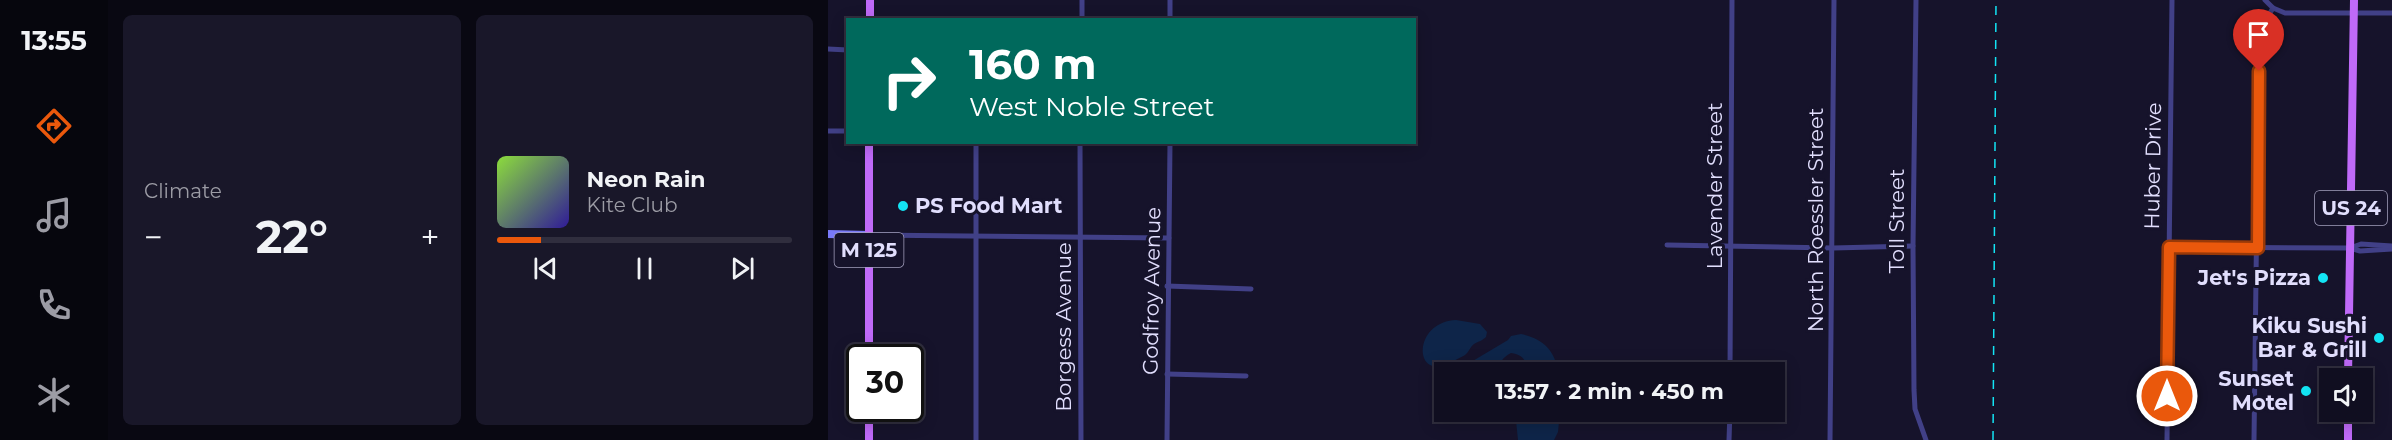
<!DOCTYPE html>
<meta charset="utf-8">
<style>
:root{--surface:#100e20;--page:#191729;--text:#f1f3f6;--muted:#9c9ca5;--line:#302e3e;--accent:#ea580c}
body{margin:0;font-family:Montserrat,sans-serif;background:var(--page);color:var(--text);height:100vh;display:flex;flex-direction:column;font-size:22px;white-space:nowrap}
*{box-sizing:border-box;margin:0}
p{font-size:20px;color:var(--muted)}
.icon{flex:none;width:33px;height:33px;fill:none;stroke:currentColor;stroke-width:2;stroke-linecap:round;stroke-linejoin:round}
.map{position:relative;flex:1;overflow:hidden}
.details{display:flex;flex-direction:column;gap:15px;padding:15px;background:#090812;width:720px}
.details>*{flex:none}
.hud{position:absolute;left:18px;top:18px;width:570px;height:126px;border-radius:0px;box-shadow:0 3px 15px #0003,0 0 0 2px var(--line);background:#00695c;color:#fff;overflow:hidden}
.controls{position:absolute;left:1491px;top:368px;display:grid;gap:12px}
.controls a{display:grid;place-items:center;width:54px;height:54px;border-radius:0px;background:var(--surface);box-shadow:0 3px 15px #0003,0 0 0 2px var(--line);font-size:30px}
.speed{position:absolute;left:18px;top:344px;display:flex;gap:12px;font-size:30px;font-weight:700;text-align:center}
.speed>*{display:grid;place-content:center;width:78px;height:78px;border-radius:50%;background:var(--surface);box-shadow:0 3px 15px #0003,0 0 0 2px var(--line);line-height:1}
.speed .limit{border:3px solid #111;border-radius:9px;background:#fff;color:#111}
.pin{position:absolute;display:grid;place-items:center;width:51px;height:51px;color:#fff;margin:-62px -26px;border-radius:50% 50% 50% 0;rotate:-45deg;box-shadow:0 0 6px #0007}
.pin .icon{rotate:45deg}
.me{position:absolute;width:66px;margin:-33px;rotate:0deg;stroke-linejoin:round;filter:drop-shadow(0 0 4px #0008)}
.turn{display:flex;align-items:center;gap:21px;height:126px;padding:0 24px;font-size:27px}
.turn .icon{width:78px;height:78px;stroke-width:2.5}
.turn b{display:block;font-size:42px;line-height:51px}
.big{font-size:45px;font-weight:700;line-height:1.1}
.details .tile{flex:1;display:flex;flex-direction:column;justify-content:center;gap:9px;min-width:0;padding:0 21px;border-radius:9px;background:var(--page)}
.song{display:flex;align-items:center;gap:18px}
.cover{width:72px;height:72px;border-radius:9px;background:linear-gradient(135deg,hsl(90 70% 55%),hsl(250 70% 35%))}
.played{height:6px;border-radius:3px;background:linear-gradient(90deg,var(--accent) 15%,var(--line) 15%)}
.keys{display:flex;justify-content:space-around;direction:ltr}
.heat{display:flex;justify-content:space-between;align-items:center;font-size:33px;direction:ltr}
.details .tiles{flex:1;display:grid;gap:15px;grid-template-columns:repeat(2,1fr)}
.trip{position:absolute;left:606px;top:362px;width:351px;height:60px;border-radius:0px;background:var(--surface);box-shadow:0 3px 15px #0003,0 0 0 2px var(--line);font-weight:700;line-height:60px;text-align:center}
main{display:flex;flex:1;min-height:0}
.tab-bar{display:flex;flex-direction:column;width:108px;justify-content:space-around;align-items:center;background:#06060d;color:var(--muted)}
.tab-bar .icon{width:42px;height:42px}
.tab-bar .active{color:var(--accent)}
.tab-bar b{font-size:27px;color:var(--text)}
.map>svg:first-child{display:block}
.water{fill:#0e2549}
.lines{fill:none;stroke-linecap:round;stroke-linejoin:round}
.street{stroke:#414087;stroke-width:5}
.secondary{stroke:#797af9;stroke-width:8}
.primary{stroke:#bf6af8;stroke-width:8}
.rail{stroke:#13e4f4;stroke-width:1.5;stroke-dasharray:9 8;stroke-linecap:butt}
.route-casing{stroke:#983908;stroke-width:15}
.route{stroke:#ea580c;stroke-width:10}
.poi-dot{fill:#13e4f4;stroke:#16132b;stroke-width:2}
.labels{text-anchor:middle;stroke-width:6;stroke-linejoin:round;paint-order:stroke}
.shield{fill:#16132b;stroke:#a4a1be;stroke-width:1.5}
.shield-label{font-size:20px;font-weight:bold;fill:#e1defd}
.street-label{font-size:21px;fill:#e1defd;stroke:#16132b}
.poi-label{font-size:21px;font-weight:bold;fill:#e1defd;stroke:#16132b;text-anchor:end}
</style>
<main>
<nav class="tab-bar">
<b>13:55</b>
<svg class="icon active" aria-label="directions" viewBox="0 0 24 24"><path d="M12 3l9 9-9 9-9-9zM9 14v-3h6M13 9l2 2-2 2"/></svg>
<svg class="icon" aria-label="music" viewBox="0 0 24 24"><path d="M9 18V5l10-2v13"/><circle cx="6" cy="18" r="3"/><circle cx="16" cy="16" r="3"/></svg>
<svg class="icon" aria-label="phone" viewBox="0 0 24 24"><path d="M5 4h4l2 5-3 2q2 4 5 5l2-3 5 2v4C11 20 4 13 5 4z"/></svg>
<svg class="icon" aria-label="climate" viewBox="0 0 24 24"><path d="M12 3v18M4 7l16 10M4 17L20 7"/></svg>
</nav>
<section class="details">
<div class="tiles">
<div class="tile"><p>Climate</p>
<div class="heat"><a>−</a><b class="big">22°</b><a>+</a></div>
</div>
<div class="tile">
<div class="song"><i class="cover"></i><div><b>Neon Rain</b><p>Kite Club</p></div></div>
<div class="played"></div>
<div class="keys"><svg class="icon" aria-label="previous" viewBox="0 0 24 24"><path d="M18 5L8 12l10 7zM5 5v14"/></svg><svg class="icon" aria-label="pause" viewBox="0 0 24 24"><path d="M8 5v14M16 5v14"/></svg><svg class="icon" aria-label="next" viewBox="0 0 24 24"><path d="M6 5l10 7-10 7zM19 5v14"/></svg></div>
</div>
</div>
</section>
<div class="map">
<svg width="1564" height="440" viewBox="0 0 1564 440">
<rect width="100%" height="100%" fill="#16132b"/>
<g class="water">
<path d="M628,320L652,324L659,332L658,337C654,341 651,341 646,344C642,347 641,352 637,355C632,358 621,363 616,365C586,376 586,322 628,320Z"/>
<path d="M693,334C715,339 727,350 730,372H698C700,361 694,354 683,353C675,357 670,363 673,372H635L638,365L680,340L683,336Z"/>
<path d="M687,411H732L730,432L726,440H690Z"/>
</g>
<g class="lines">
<g class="street">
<path d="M342,0V20"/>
<path d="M1088,0L1085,246L1086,390L1087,409L1098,440"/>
<path d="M1437,0L1445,8L1457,13H1564"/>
<path d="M254,20V0"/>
<path d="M0,49L20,50"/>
<path d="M0,131H20"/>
<path d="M252,142L253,440"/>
<path d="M41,235L341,238"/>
<path d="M839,245L1005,248L1085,246"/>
<path d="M1341,247L1522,248L1532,251L1564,249"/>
<path d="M1522,248L1533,244L1564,246"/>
<path d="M339,286L423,289"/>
<path d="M902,372L904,0"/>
<path d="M339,374L418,376"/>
<path d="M148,440V142"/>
<path d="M339,440L342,142"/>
<path d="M901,440L902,411"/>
<path d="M1002,440L1006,0"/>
<path d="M1339,440L1344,0"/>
<path d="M1426,440L1431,36L1436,23L1445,8"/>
</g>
<path class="secondary" d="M0,234L41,235"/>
<g class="primary">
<path d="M42,20V0"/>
<path d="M41,357V142"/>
<path d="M1520,378L1526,0"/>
<path d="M41,440V408"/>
<path d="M1520,440V411"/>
</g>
<path class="rail" d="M1165,440L1168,0"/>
</g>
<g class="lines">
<defs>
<path id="route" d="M1339,396L1341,247L1430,248L1431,71"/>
</defs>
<use href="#route" class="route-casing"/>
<use href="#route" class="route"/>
</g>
<g class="poi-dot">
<circle cx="75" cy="206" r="6"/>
<circle cx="1495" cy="278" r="6"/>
<circle cx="1551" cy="338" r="6"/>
<circle cx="1478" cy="391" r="6"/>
</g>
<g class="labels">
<g class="shield">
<rect x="1487" y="191" width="72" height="34" rx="4.5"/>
<rect x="6.5" y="233" width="69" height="34" rx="4.5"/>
</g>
<g class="shield-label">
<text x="1523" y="215">US 24</text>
<text x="41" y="257">M 125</text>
</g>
<g class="street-label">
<text transform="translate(1325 166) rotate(-89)" y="7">Huber Drive</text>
<text transform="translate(887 186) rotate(-90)" y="7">Lavender Street</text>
<text transform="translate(988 220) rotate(-90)" y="7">North Roessler Street</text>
<text transform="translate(1069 221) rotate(-90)" y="7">Toll Street</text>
<text transform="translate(324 291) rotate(-89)" y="7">Godfroy Avenue</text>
<text transform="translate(236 327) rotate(-90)" y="7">Borgess Avenue</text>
</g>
<g class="poi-label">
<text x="87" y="213" text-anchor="start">PS Food Mart</text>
<text x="1483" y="285">Jet's Pizza</text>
<text x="1539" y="333">Kiku Sushi<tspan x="1539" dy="24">Bar &amp; Grill</tspan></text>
<text x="1466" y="386">Sunset<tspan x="1466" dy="24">Motel</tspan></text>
</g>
</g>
</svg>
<div class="controls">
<a><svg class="icon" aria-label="sound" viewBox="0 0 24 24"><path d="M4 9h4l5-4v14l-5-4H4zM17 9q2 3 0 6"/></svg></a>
</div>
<div class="speed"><div class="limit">30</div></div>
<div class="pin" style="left:1431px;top:71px;background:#d93025"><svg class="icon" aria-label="arrive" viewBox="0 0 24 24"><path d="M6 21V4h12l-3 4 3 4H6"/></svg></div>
<svg class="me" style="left:1339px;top:396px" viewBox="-20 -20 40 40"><circle r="17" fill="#ea580c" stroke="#fff" stroke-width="3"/><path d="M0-11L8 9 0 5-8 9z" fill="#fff"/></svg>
<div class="trip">13:57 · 2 min · 450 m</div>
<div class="hud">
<div class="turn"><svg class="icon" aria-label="right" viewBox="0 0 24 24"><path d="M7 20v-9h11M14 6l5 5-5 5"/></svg><div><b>160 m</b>West Noble Street</div></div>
</div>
</div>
</main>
